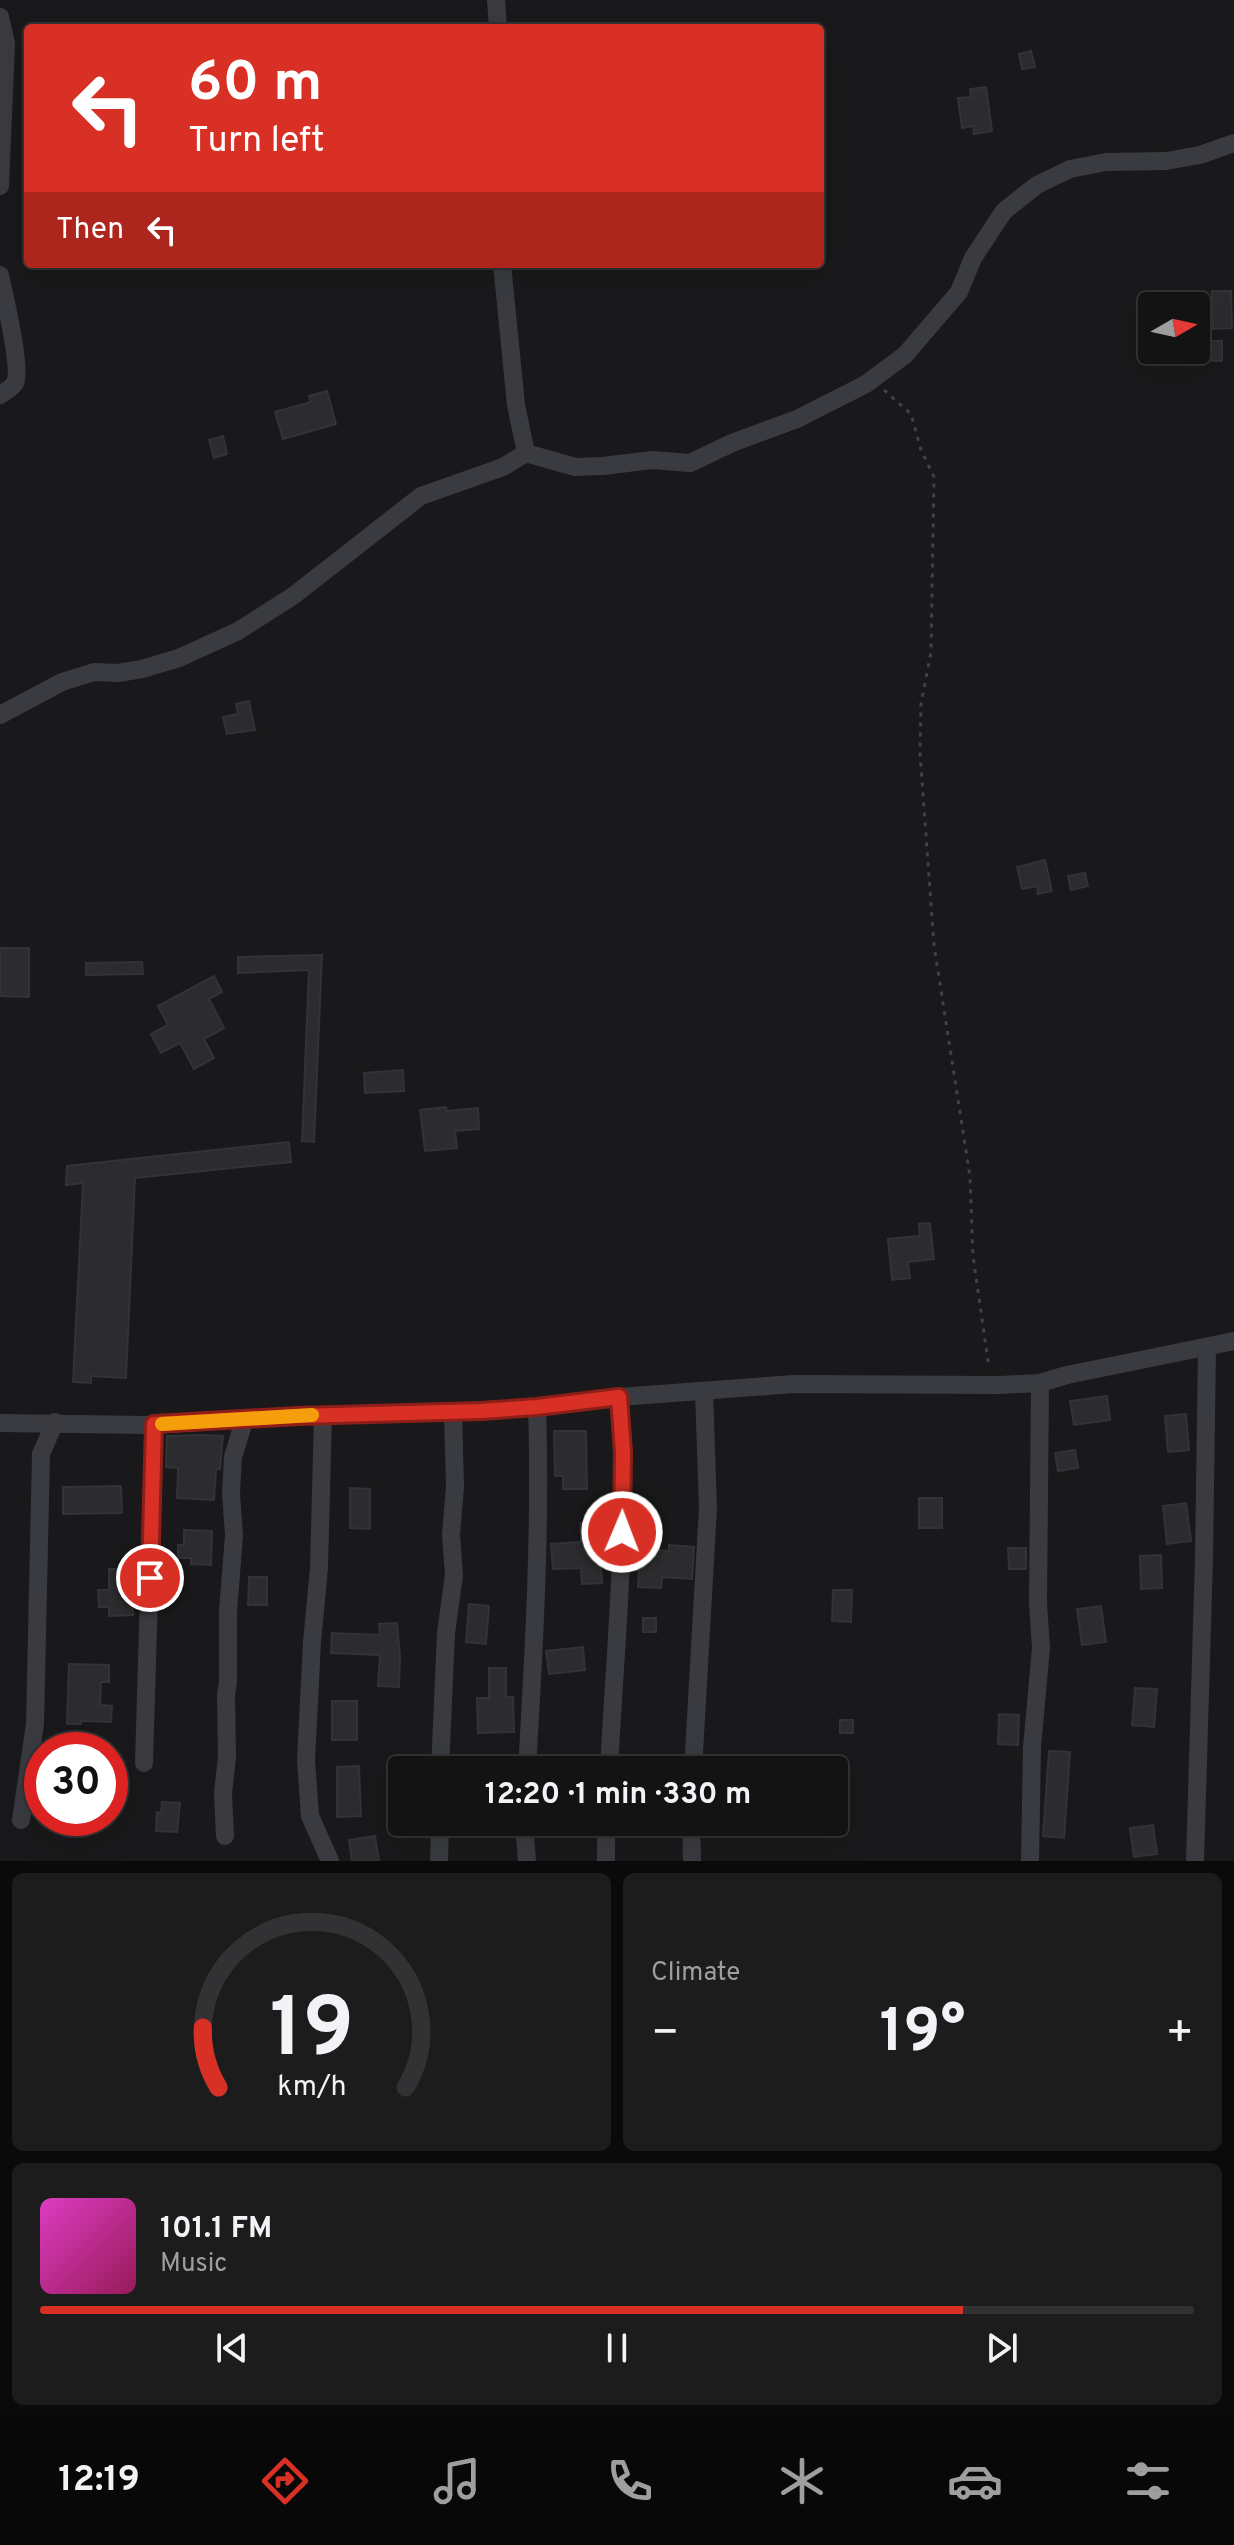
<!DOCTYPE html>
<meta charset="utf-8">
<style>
:root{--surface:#131314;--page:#1c1c1d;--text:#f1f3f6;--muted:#9d9ea0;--line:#323234;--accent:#d93025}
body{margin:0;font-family:Overpass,sans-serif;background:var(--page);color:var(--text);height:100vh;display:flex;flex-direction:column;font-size:30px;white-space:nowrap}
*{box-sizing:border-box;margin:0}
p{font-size:26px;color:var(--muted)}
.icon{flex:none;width:44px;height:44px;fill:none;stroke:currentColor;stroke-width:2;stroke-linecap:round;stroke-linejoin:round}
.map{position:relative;height:1861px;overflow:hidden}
.details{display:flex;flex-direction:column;gap:12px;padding:12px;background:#0a0a0b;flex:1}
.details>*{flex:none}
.banner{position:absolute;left:24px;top:24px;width:800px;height:244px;border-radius:8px;box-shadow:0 8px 32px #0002,0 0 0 2px var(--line);background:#d93025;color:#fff;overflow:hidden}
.needle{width:52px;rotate:81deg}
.controls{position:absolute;left:1138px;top:292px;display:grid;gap:16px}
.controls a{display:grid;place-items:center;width:72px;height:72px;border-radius:8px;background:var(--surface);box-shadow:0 8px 32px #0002,0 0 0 2px var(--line);font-size:40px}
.speed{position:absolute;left:24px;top:1732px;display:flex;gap:16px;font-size:40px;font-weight:700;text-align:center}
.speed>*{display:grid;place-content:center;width:104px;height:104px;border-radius:50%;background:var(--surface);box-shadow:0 8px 32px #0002,0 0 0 2px var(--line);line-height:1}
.speed .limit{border:12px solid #d22;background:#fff;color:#111}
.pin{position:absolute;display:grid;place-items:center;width:68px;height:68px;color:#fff;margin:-34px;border:4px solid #fff;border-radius:50%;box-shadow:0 2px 8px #0007}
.me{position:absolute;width:88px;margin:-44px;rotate:1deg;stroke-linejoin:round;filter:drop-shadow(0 0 6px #0008)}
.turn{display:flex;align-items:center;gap:28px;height:168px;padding:0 32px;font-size:36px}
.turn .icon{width:104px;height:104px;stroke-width:2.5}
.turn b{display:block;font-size:56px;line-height:68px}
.then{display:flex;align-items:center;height:76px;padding:0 32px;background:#0003;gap:16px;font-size:30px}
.big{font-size:60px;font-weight:700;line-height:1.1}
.details .widget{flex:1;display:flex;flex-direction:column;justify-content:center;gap:12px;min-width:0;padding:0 28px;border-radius:12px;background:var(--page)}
.details .dial{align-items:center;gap:0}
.dial svg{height:208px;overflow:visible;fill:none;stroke:var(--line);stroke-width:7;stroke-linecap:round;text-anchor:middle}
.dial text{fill:var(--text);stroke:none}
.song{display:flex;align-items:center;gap:24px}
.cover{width:96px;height:96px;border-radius:12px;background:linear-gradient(135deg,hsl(310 70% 55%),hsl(330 70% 35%))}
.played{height:8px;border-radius:4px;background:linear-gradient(90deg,var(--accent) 80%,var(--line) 80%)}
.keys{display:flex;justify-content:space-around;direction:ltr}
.heat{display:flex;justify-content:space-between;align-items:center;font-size:44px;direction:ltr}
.details .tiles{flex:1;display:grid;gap:12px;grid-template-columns:1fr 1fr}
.widget:last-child{grid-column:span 2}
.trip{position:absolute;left:388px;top:1756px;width:460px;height:80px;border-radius:8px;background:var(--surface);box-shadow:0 8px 32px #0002,0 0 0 2px var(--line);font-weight:700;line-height:80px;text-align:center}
.dock{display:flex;height:128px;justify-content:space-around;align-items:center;background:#080808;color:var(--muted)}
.dock .icon{width:56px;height:56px}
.dock .on{color:var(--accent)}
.dock b{font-size:36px;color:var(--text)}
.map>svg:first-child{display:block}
.building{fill:#2c2c2f;stroke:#333337;stroke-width:2}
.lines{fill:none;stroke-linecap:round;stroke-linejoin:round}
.path{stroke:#404247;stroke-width:3;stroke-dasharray:4 6;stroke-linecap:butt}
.street{stroke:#3a3b40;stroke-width:18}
.route-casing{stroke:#8d1f18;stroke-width:20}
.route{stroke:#d93025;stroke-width:14}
.slow{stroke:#f59e0b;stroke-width:14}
</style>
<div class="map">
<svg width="1234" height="1861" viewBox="0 0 1234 1861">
<rect width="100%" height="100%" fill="#19191b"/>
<g class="building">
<path d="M1031,51L1035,67L1022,69L1019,54Z"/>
<path d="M986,87L992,131L974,134L973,126L962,128L958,98L971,97L970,89Z"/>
<path d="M1212,291H1231L1232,328L1213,329Z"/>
<path d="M1196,341H1222V361L1196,360Z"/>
<path d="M327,391L336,424L283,439L275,412L311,402L309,396Z"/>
<path d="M223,436L227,454L214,458L209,440Z"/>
<path d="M249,701L255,730L227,734L223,717L238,714L236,704Z"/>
<path d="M1045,860L1052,891L1038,894L1037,886L1022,889L1017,867Z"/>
<path d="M1085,873L1088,886L1071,890L1068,876Z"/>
<path d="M0,948H29V997L0,996Z"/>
<path d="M322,955L314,1142L302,1141L309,970L238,973V957Z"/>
<path d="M142,962L143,974L86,975V963Z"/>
<path d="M214,976L222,992L209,999L224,1028L204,1039L214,1058L194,1069L180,1043L161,1053L151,1034L168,1025L158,1006Z"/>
<path d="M403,1070L404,1091L365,1093L364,1073Z"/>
<path d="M446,1107L447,1111L478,1108L479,1129L455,1131L457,1148L425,1151L420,1110Z"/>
<path d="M289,1142L291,1162L135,1178L126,1378L91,1376V1383L73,1382L83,1183L66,1185L67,1166Z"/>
<path d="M930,1223L934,1259L908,1262L910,1278L892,1280L888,1239L920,1236L919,1224Z"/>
<path d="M1107,1396L1110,1420L1074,1425L1070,1401Z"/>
<path d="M1186,1414L1189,1450L1168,1452L1165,1416Z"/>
<path d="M554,1431H586L587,1489H563V1476H555Z"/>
<path d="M205,1435L223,1436L220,1469H216L214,1500L177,1498L178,1468L166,1467L167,1436Z"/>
<path d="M1075,1450L1078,1468L1058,1471L1055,1453Z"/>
<path d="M121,1486L122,1513L63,1514V1487Z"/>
<path d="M350,1488L370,1489V1529L350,1528Z"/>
<rect x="919" y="1498" width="23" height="30"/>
<path d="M1186,1503L1191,1541L1167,1544L1163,1506Z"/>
<path d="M603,1522L604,1536H599L602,1583L582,1584L581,1568L553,1569L551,1544L581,1542L580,1523Z"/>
<path d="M184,1530L212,1531L211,1565L191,1564V1558H178V1545H184Z"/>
<path d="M669,1545L694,1547L692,1579L662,1577L661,1588L638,1587L640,1549L669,1551Z"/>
<path d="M1008,1548H1026V1569H1009Z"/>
<path d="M1161,1555L1162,1588L1141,1589L1140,1556Z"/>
<path d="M109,1569H132L133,1615L109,1616V1607H99L98,1590H109Z"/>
<path d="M249,1577H267V1605H248Z"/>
<path d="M833,1590H852L851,1622L832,1621Z"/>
<path d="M469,1604L489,1606L486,1644L466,1642Z"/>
<path d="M1101,1606L1106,1642L1082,1645L1077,1609Z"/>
<rect x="643" y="1618" width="13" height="14"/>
<path d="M397,1623L400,1658L399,1687L378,1686L380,1655L331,1653L332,1633L380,1635L379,1624Z"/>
<path d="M583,1647L585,1670L549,1674L546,1651Z"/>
<path d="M69,1664L109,1665V1682H101L100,1705L112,1706L111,1722L81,1721V1724H67Z"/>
<path d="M489,1668H506V1697H513L514,1732L478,1733L477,1698H489Z"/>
<path d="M1135,1688L1157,1689L1154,1727L1132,1725Z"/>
<rect x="332" y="1701" width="25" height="39"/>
<path d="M999,1714L1019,1715L1018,1745L998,1744Z"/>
<rect x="840" y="1720" width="13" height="13"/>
<path d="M1049,1751L1070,1752L1064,1838L1043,1836Z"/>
<path d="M359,1766L361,1816L337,1817V1767Z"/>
<path d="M162,1802L180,1803L177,1832L156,1831L157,1812L161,1813Z"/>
<path d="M1153,1825L1157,1854L1134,1857L1130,1828Z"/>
<path d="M375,1836L379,1861H352L349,1840Z"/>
</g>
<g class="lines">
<path class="path" d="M884,390L911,414L921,450L934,477L931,652L921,704L920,753L934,945L970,1177L973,1256L989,1368"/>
<g class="street">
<path d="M496,0L498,28"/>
<path d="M0,17L6,43L0,186"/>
<path d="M502,264L516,405L526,453"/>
<path d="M0,275C4,295 22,368 15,383C11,389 6,391 0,395"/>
<path d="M0,715L62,682L94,672L118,673L142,669L179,658L238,631L293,596L421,496L503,467L526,453L575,467L603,466L652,460L690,463L732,443L797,419L866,384L905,355L959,292L973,258L1004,211L1037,185L1070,169L1106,162L1166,161L1200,155L1234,143"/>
<path d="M323,1415L319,1568L312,1642L306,1761L310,1816L330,1861"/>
<path d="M0,1423L146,1425L323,1415L453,1412L537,1407L619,1397L794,1384L1000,1385L1040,1383L1067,1375L1234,1341"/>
<path d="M144,1763L154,1424"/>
<path d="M440,1770L446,1633L454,1575L451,1535L455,1487L453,1412"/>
<path d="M527,1770C534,1649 541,1528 537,1407"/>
<path d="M609,1770C615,1646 629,1521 619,1397"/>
<path d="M693,1770L708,1508L704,1391"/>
<path d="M21,1820L35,1724L41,1454L55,1422"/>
<path d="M524,1822L527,1861"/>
<path d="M691,1822L692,1861"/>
<path d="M225,1836L223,1793L227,1757L226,1695L228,1682V1612L234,1535L231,1493L233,1457L245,1418"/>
<path d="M439,1861L440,1822"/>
<path d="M606,1861V1822"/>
<path d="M1030,1861L1032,1747L1041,1648L1038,1603L1040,1383"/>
<path d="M1195,1861L1204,1558L1207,1347"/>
</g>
</g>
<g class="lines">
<defs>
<path id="route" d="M150,1578L154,1424L297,1416L481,1411L537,1407L619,1397L623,1452L622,1532"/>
</defs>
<use href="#route" class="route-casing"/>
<use href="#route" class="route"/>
<path class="slow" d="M162,1424L312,1415"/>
</g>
</svg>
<div class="controls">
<a><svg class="needle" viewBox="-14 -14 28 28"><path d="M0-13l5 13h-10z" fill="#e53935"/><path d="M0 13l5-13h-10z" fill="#9d9ea0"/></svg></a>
</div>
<div class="speed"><div class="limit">30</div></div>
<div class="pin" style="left:150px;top:1578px;background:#d93025"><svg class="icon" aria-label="arrive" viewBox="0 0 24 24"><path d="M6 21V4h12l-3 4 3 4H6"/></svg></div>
<svg class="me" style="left:622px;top:1532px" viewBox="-20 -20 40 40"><circle r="17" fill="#d93025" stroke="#fff" stroke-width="3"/><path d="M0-11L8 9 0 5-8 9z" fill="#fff"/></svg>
<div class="trip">12:20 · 1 min · 330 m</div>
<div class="banner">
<div class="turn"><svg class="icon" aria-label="left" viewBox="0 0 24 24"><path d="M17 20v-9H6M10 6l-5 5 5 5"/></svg><div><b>60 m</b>Turn left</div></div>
<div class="then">Then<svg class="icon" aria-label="left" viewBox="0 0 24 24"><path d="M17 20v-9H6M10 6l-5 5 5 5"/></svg></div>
</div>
</div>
<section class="details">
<div class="tiles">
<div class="widget dial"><svg viewBox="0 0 100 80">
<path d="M14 69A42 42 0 1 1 86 69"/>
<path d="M14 69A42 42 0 0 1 8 46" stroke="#d93025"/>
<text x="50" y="56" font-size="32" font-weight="700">19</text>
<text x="50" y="72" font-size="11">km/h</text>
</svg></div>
<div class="widget"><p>Climate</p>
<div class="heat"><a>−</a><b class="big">19°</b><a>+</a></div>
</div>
<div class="widget">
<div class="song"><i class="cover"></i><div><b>101.1 FM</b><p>Music</p></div></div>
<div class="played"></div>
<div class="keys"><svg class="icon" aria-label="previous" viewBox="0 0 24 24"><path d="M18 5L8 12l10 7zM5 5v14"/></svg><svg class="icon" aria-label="pause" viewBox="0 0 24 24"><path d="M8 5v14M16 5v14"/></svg><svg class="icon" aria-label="next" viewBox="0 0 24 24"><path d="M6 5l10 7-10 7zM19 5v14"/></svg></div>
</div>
</div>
</section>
<nav class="dock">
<b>12:19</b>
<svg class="icon on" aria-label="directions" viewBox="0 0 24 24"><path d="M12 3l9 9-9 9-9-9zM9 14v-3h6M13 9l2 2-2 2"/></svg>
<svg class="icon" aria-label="music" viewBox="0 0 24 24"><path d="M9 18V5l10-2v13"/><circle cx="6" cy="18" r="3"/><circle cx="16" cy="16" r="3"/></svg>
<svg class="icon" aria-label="phone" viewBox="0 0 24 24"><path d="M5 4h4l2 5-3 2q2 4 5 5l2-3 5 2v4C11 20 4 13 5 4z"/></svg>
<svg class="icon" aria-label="climate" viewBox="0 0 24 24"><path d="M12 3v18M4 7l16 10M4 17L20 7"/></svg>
<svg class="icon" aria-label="car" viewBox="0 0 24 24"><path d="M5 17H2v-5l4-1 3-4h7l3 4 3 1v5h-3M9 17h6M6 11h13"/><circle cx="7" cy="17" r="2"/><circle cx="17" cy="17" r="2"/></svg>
<svg class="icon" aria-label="filters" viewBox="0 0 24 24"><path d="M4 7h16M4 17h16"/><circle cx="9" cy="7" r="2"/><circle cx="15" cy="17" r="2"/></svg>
</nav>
